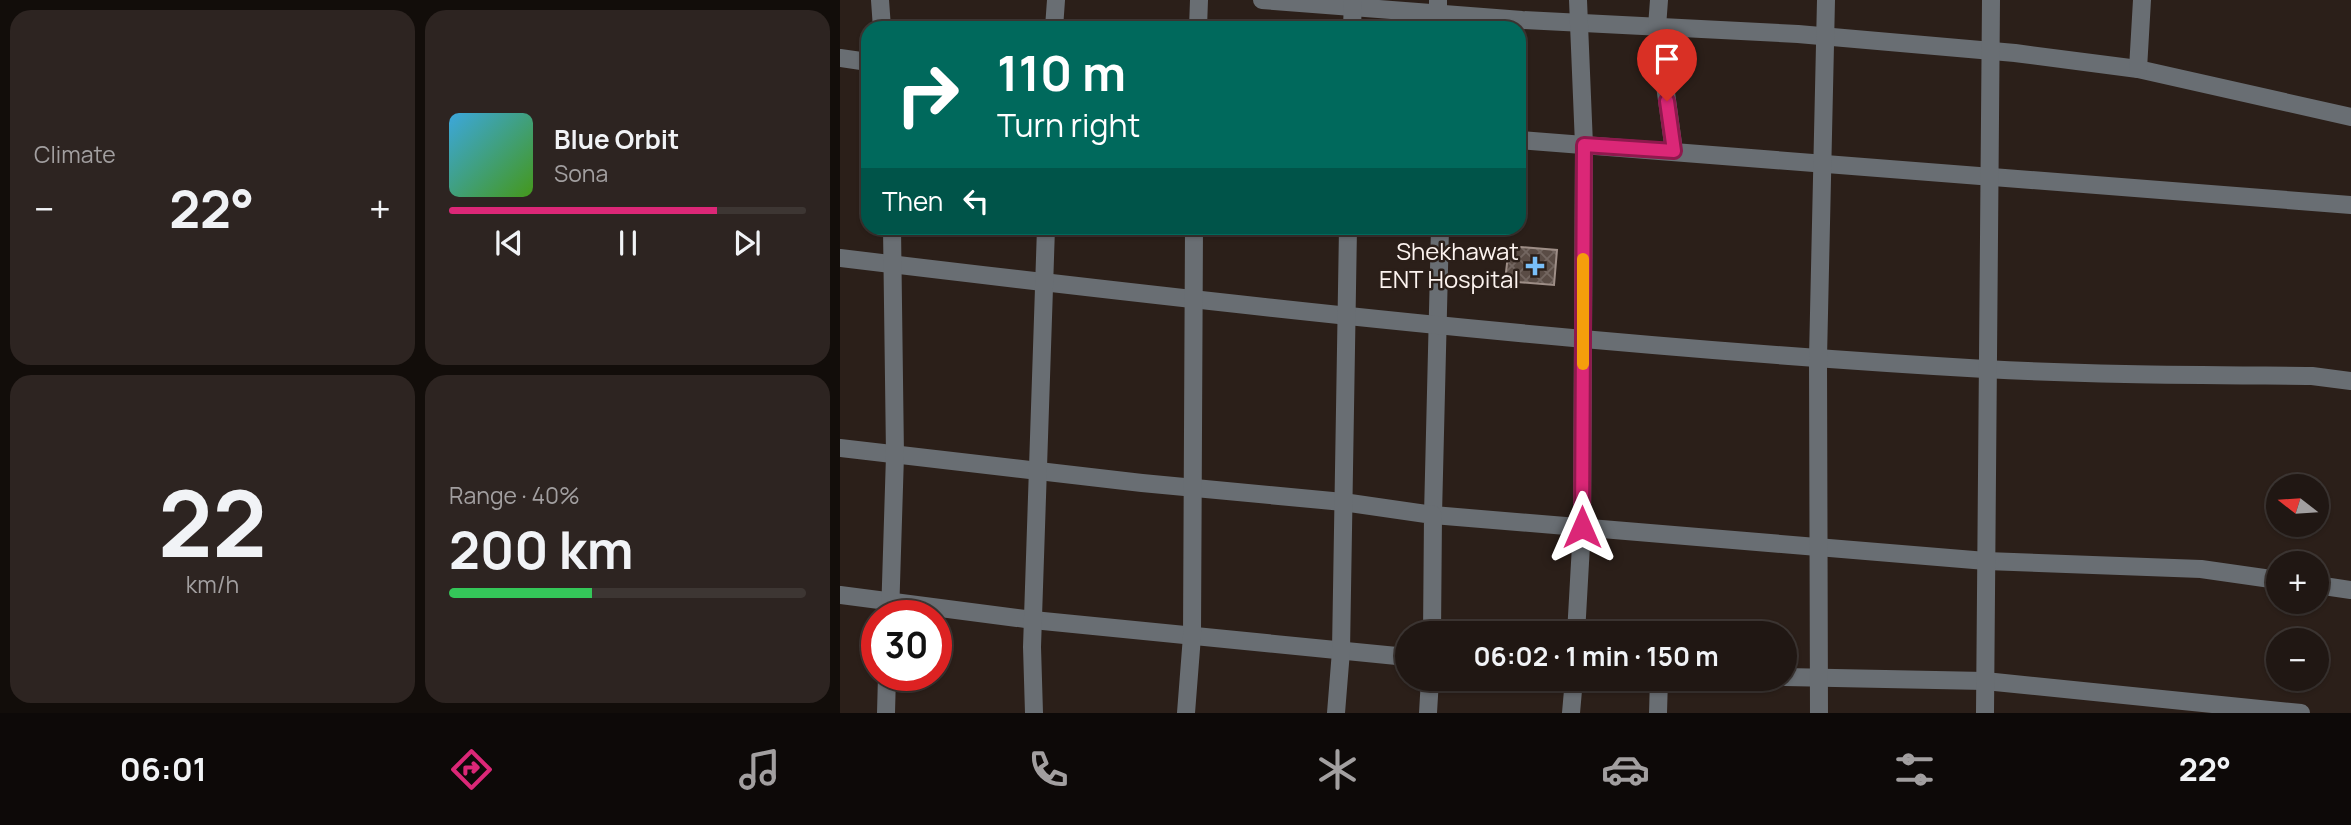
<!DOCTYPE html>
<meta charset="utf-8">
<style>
:root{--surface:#201713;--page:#2d2421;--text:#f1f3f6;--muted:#a29fa0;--line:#3d3633;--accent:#db2777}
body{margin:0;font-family:Manrope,sans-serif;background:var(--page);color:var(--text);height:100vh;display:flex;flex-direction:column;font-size:26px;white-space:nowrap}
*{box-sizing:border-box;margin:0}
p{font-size:23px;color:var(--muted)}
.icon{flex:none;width:38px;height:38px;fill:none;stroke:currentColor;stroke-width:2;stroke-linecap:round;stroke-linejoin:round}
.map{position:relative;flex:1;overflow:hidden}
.side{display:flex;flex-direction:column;gap:10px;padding:10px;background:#120d0a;width:840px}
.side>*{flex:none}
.guide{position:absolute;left:21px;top:21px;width:665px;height:214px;border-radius:21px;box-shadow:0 2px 5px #0004,0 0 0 2px var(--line);background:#00695c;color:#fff;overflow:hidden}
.needle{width:46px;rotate:287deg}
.tools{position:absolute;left:1426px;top:474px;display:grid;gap:14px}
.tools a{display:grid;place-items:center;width:63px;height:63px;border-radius:50%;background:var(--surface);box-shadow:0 2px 5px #0004,0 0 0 2px var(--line);font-size:35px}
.speed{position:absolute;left:21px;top:600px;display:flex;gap:14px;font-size:35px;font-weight:700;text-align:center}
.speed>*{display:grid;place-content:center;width:91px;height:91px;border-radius:50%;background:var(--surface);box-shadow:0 2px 5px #0004,0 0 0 2px var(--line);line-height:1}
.speed .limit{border:10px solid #d22;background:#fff;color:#111}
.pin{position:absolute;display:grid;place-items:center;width:60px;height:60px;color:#fff;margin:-72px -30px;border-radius:50% 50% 50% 0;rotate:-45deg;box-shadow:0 0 7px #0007}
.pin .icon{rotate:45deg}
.me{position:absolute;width:77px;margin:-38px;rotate:0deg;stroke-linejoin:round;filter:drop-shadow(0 0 5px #0008)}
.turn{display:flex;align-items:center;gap:24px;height:147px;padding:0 21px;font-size:32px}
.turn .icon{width:91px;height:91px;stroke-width:2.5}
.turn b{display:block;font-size:49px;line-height:60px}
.then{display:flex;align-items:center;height:66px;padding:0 21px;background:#0003;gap:14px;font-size:26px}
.big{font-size:52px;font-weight:700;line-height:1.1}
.side .tile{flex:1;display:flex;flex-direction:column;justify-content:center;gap:10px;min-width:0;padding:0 24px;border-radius:21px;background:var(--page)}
.side .dial{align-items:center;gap:0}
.dial b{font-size:91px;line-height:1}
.song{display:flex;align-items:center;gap:21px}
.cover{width:84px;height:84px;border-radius:10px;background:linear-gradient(135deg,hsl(200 70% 55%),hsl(100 70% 35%))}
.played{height:7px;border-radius:4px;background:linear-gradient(90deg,var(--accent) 75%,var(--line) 75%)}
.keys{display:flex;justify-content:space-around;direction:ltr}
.heat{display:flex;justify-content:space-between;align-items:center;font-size:38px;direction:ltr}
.charge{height:10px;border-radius:5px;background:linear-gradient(90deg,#34c759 40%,var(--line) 0)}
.side .tiles{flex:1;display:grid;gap:10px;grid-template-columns:repeat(2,1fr)}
.trip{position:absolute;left:555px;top:621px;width:402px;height:70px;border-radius:35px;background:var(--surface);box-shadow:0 2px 5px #0004,0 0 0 2px var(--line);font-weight:700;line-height:70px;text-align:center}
.dock{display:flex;height:112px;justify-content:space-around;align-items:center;background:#0d0908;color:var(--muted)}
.dock .icon{width:49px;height:49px}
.dock .current{color:var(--accent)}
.dock b{font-size:32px;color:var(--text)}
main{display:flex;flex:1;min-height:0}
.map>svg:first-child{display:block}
.building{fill:url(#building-cross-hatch);stroke:#9e8e87;stroke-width:2}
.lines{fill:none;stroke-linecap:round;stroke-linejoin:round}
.minor{stroke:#696e73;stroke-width:18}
.route-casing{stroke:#8e194d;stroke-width:18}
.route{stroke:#db2777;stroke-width:12}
.slow{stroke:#f59e0b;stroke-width:12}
.poi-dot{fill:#79bff8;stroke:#2b1f19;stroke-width:2.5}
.labels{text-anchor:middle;stroke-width:5;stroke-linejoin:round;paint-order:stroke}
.poi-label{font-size:24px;fill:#fcf3ef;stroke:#2b1f19;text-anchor:end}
</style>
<main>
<section class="side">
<div class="tiles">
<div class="tile"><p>Climate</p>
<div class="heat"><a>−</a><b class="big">22°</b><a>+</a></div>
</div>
<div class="tile">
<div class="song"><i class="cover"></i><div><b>Blue Orbit</b><p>Sona</p></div></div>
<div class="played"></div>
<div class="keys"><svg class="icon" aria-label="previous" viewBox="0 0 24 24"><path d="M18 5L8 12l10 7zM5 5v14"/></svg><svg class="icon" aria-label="pause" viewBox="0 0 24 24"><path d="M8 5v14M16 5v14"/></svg><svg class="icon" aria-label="next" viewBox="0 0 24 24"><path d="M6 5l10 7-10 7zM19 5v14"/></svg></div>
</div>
<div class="tile dial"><b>22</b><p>km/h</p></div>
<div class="tile"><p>Range · 40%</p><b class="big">200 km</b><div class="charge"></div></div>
</div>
</section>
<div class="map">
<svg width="1511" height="713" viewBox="0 0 1511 713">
<defs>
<pattern id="building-cross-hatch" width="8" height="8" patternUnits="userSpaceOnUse" patternTransform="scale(1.75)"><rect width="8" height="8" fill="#5a4c45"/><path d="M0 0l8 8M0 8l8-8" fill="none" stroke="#736660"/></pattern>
</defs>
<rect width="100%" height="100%" fill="#2b1f19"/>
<path class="building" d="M669,246L717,250L714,285L665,281Z"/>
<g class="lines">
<g class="minor">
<path d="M40,0L42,28"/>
<path d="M422,0L682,20L958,34L1175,53L1298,69L1511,117"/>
<path d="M598,0V28"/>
<path d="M819,0L817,27L834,151"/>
<path d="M214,28L216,0"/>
<path d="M358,28L359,0"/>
<path d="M512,28L513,0"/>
<path d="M0,58L28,62"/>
<path d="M1298,69L1302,0"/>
<path d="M679,140L1511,205"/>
<path d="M600,228L593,515L1146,561L1361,569L1438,580"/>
<path d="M0,258C381,304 762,347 1145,369C1254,375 1363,375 1472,376L1511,381"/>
<path d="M0,448L302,483L503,502L593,515L592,634"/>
<path d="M1477,585L1511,590"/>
<path d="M0,595L193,620L567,657"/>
<path d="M50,616L55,455L52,228"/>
<path d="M736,634L742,527L744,145L738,0"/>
<path d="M945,677L1145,681L1461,713"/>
<path d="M46,713L47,676"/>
<path d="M194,713L192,647L206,228"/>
<path d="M346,713L352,636L354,228"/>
<path d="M496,713L501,651L508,228"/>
<path d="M588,713L590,679"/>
<path d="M731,713L734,679"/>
<path d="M818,713L819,679"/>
<path d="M979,713L978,358L986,0"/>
<path d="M1145,713L1151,0"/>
</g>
</g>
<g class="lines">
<defs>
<path id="route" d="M742,527L744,145L834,151L827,101"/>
</defs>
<use href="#route" class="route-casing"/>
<use href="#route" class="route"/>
<path class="slow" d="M743,364V259"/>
</g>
<path class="poi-dot" d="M691.5 255.5h7v7h7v7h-7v7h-7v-7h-7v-7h7z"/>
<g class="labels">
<g class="poi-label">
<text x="679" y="260">Shekhawat<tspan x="679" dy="28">ENT Hospital</tspan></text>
</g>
</g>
</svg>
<div class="tools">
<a><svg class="needle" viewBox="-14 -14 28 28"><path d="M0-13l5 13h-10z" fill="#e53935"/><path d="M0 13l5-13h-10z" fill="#a29fa0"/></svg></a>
<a>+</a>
<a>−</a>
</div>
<div class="speed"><div class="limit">30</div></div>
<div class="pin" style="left:827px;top:101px;background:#d93025"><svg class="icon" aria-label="arrive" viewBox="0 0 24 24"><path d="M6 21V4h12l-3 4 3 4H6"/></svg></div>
<svg class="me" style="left:742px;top:527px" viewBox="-20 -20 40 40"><path d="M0-17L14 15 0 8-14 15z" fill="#db2777" stroke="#fff" stroke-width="4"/></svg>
<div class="trip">06:02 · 1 min · 150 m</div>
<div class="guide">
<div class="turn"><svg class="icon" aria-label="right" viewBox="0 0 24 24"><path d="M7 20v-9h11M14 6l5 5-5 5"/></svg><div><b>110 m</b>Turn right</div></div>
<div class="then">Then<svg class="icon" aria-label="left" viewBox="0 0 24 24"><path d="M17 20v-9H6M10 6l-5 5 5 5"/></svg></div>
</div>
</div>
</main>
<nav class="dock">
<b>06:01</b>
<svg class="icon current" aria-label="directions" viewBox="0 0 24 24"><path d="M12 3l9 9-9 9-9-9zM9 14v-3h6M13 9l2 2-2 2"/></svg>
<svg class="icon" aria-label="music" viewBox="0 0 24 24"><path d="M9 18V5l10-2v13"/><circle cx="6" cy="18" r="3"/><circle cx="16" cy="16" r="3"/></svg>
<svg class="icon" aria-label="phone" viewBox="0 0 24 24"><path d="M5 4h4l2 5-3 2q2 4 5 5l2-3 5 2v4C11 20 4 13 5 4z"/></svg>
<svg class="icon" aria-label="climate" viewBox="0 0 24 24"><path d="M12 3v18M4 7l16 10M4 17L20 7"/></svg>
<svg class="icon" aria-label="car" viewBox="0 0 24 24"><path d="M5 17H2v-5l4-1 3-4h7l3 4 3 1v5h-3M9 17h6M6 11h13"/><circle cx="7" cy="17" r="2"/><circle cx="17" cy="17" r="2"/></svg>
<svg class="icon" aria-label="filters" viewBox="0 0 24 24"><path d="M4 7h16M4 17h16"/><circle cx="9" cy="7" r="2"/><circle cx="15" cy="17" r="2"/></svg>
<b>22°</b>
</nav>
